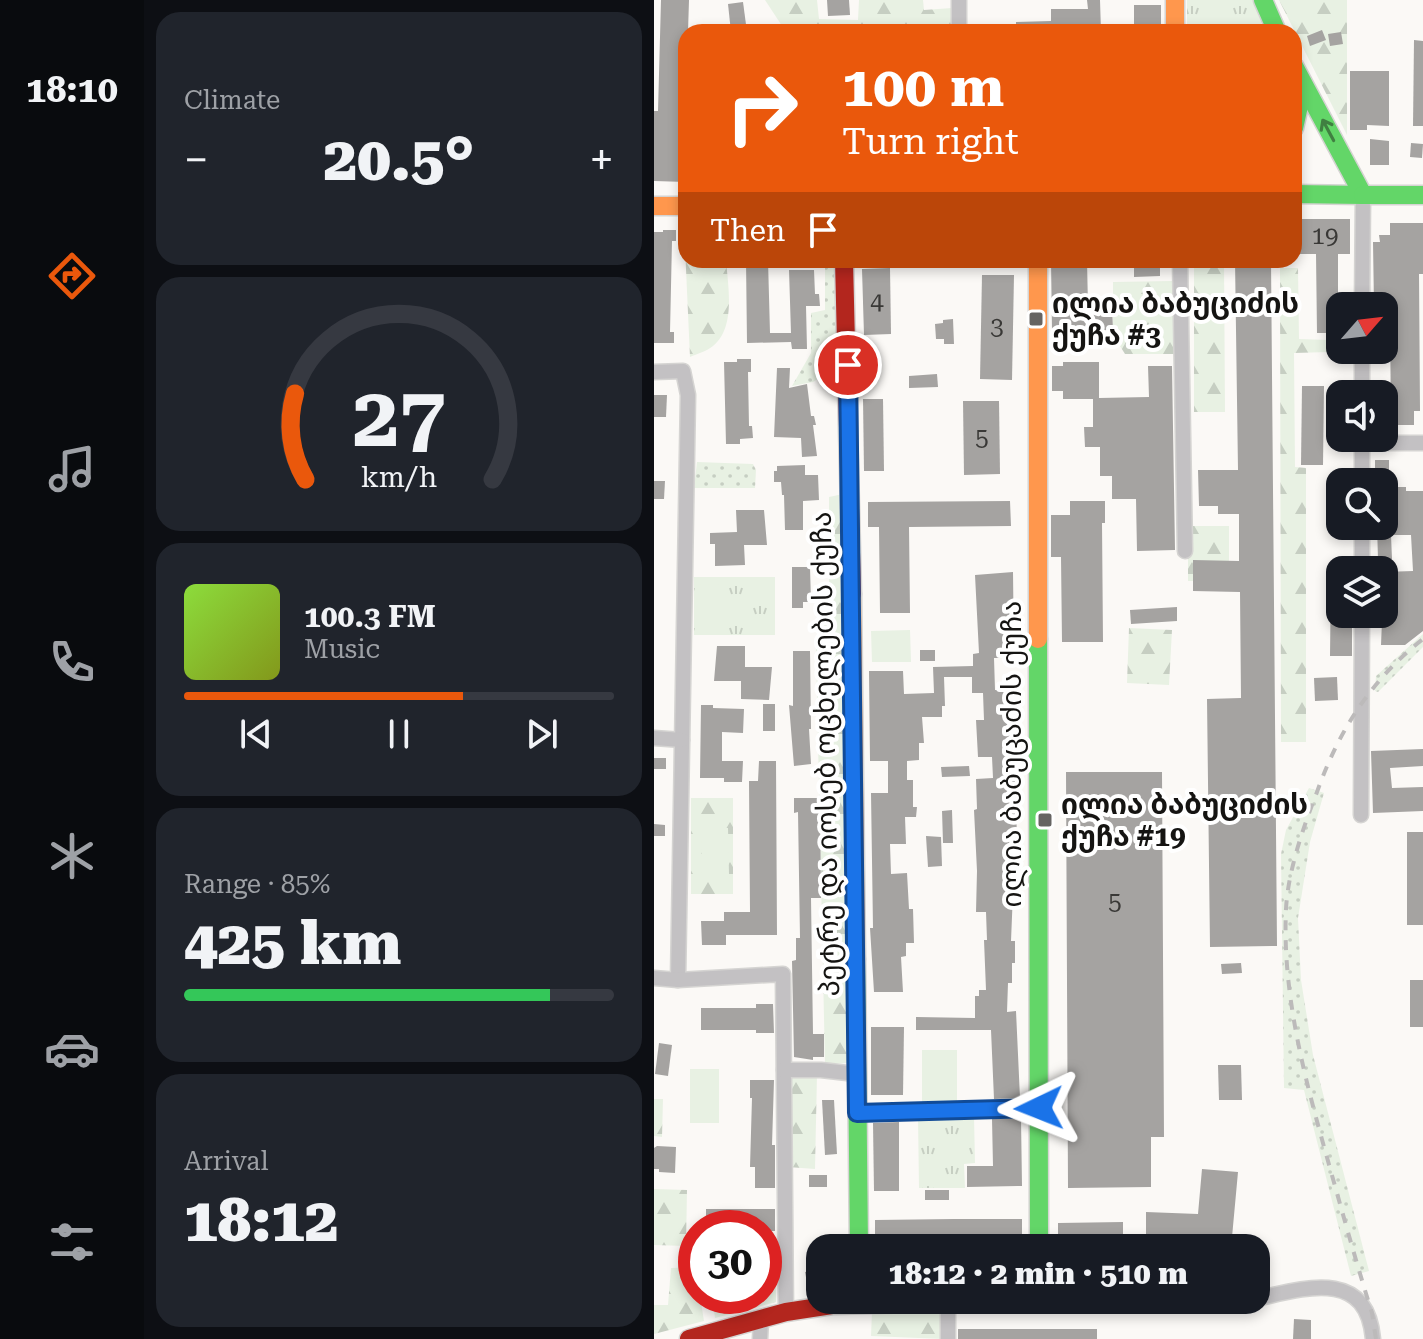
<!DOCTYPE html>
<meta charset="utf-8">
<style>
:root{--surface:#171b24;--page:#20242c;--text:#f1f3f6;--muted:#9ea1a6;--line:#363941;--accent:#ea580c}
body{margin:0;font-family:"Roboto Serif","Noto Sans Georgian",serif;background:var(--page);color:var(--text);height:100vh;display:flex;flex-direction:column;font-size:30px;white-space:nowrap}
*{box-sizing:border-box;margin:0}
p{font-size:26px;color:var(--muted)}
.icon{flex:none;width:44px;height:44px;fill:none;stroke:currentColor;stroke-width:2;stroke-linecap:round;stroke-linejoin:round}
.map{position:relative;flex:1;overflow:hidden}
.drawer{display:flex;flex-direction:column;gap:12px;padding:12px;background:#0d0f14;width:510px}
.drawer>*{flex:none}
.banner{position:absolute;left:24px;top:24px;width:624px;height:244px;border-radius:24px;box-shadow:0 4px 12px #0003;background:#ea580c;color:#fff;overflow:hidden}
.needle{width:52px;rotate:62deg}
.controls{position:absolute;left:672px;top:292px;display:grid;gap:16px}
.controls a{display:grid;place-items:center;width:72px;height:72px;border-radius:16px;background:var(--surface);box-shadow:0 4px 12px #0003;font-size:40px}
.speed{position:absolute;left:24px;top:1210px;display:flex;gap:16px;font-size:40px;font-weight:700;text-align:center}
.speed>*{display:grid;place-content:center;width:104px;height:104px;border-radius:50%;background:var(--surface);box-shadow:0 4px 12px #0003;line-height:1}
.speed .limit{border:12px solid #d22;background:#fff;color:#111}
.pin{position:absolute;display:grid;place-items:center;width:68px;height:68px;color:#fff;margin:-34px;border:4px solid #fff;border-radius:50%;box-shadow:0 2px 8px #0007}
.me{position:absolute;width:88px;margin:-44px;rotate:268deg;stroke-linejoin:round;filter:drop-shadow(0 0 6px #0008)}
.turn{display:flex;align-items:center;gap:28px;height:168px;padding:0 32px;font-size:36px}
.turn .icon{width:104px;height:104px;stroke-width:2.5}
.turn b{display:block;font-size:56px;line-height:68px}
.then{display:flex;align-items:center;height:76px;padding:0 32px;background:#0003;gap:16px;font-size:30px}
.big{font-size:60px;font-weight:800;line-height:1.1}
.drawer .tile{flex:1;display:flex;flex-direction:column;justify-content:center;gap:12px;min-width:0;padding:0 28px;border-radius:24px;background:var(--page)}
.drawer .dial{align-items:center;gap:0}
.dial svg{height:208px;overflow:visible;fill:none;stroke:var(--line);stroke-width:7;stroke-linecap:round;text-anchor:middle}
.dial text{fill:var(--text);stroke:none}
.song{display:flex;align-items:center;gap:24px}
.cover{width:96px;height:96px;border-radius:12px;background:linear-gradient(135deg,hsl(90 70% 55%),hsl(70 70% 35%))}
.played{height:8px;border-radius:4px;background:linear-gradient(90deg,var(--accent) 65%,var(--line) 65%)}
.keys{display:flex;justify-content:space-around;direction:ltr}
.heat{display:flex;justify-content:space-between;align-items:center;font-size:44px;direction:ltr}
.charge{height:12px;border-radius:6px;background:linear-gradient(90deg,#34c759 85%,var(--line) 0)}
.trip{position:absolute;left:152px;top:1234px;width:464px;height:80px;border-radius:24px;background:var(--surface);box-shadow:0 4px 12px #0003;font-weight:800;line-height:80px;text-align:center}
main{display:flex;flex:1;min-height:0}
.dock{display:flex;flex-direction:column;width:144px;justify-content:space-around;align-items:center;background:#090b0e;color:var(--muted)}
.dock .icon{width:56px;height:56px}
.dock .active{color:var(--accent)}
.dock b{font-size:36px;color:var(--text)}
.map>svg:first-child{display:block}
.grass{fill:url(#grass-dots)}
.forest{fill:url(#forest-firs)}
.park{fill:url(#park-tufts)}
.garden{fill:#e8f1e3}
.building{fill:#a5a3a1}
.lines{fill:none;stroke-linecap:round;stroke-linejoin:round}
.street-casing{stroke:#d5d4d2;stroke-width:17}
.fast-casing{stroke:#d5d4d2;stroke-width:21}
.slow-casing{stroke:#d5d4d2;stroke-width:21}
.jam-casing{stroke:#d5d4d2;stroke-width:21}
.street{stroke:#c3c1c3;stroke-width:14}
.fast{stroke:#63d668;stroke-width:18}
.slow{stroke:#ff974d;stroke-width:18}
.jam{stroke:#b3261e;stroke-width:18}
.rail{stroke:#bcbaba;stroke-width:4;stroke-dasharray:10 10;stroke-linecap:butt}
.oneway{stroke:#407f41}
.route-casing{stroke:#114b97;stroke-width:20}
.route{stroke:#1a73e8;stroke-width:14}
.poi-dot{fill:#666462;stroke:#fff;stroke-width:3}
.labels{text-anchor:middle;stroke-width:8;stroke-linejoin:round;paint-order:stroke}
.number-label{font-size:24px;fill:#393836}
.poi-label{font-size:28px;font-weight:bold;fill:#151412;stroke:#fff;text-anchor:start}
.street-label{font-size:28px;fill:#151412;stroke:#fff}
</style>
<main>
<nav class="dock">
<b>18:10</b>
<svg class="icon active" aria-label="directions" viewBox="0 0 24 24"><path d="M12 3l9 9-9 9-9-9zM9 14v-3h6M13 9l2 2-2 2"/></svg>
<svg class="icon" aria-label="music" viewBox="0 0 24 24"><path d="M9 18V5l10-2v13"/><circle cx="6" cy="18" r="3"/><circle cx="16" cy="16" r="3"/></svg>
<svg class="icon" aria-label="phone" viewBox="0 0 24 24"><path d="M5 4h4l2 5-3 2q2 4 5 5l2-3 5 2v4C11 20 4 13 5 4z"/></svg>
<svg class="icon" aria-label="climate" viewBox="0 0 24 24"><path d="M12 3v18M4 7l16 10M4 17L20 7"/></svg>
<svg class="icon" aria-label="car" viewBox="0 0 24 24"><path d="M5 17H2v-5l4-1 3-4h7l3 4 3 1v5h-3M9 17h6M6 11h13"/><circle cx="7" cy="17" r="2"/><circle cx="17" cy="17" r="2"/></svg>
<svg class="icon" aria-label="filters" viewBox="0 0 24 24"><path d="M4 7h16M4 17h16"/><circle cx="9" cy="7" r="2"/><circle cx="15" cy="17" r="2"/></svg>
</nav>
<section class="drawer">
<div class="tile"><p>Climate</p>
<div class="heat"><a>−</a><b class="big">20.5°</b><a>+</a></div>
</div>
<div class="tile dial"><svg viewBox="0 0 100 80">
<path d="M14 69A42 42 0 1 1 86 69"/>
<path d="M14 69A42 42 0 0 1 10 36" stroke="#ea580c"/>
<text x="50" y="56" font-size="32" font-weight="700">27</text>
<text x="50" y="72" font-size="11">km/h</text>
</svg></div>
<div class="tile">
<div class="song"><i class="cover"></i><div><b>100.3 FM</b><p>Music</p></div></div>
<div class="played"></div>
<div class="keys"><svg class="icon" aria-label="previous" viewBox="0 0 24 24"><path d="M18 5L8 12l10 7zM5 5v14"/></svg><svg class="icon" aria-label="pause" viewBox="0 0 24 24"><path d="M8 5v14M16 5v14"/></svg><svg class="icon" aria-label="next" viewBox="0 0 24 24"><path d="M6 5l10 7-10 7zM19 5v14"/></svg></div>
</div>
<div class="tile"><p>Range · 85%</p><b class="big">425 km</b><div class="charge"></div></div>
<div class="tile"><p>Arrival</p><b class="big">18:12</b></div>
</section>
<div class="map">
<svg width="769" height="1339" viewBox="0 0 769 1339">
<defs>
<pattern id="grass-dots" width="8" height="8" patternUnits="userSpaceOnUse" patternTransform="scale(2)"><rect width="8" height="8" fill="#e8f1e3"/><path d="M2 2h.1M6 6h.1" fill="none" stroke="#c6cec2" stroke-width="1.8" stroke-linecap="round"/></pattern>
<pattern id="forest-firs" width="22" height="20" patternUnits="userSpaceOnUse" patternTransform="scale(2)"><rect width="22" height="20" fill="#e8f1e3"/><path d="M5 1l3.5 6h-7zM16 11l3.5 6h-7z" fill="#c6cec2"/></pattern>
<pattern id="park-tufts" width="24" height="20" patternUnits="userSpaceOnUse" patternTransform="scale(2)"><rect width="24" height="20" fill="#e8f1e3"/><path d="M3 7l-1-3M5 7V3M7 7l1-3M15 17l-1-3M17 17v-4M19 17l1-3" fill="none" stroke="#c6cec2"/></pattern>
</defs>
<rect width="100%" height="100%" fill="#fbf9f6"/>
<g class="grass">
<path d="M171,260H181L185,373L171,374L159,382L138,386L157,353V313L171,310Z"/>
<path d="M43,462L99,464L102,470L101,488H40Z"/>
<path d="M769,634V647L724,692L721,691L722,676Z"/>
<path d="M655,788L670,793L656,842L644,918L647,980L659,1055L715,1271L697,1276L650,1090L630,1088L627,854L632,830Z"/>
</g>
<g class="forest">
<path d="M111,0H163L165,19L204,20L205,0H269L270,10L298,8V32H132Z"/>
<path d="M625,0H693V135Z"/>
<path d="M30,225H32V260H72C74,286 82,327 59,346C53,351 43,354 36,357Z"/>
<path d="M540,261H570L571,412H540Z"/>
<path d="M626,268H644L645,339L675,340V352L640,353L641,467L652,468V742H627Z"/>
<path d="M519,281L520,354H471L459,335V282Z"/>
<path d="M189,494L194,1063L171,1064L162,649L175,607V497Z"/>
<rect x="534" y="526" width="41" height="55"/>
<path d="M475,628L518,630L515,685L473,683Z"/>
<rect x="37" y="798" width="42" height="96"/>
<path d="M163,1074L161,1169L134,1167L135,1075Z"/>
<path d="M0,1099H9L8,1137L0,1136Z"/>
<path d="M0,1189L33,1190L32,1246L0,1245Z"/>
<path d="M41,1267L42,1296H46L50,1321L0,1334V1305H14L17,1268Z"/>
<path d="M110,1267H122V1302L61,1318L58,1296H110Z"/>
<path d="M289,1310V1339L217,1336L218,1312Z"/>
</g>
<g class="park">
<path d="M533,0H599L608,25L588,32H533Z"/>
<rect x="40" y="577" width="81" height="58"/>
<path d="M320,1116L321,1163L310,1164L311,1188H265L264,1117Z"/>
</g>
<g class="garden">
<path d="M68,584V631H43L42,585Z"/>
<path d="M256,630L257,662H218L217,631Z"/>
<path d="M47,828H74L75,874H48Z"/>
<rect x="268" y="1050" width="35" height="53"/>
<rect x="36" y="1069" width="29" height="54"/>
</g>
<g class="building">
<path d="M7,0H35L34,32H32V182L0,181V111H4Z"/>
<path d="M173,0H195L196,15L174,16Z"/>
<path d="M433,0H446L447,32H362V22L397,21V9H434Z"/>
<path d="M89,2L93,32H77L74,4Z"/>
<rect x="480" y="5" width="27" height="27"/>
<path d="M668,30L672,40L656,46L653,36Z"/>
<path d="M687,32L689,44L676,46L674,34Z"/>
<path d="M760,40L769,41V126H759Z"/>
<path d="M696,71H735V126L713,125V130H696Z"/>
<path d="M716,139L735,141V165H716Z"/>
<path d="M757,143L769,144L768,158L756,157Z"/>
<path d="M646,219H696V254H684V333H663L662,254H646Z"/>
<path d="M736,223H769V274H765L766,411H760V425H737L736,318L730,319V306H720L719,242H726L725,235H736Z"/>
<path d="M9,230H22V241H18L16,332H20V343H0V232H9Z"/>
<path d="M92,260H114L116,333H137L135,270H160L161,294H165L166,306H152L153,349H138L137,342L93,343Z"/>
<path d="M397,260H433L434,307L458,306L459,330L398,331Z"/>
<path d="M480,260H506V276L480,277Z"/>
<path d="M581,260H617L623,946L556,947L553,699L587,698L586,592L539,591V560L585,561V514H564V506H545L544,470H584Z"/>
<path d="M236,268L237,334L210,335L208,269Z"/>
<path d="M328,275H360L358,380L326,379Z"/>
<path d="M299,319L300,344H290V339H282L281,324L289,323V320Z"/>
<path d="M83,359H97V372H94L95,426H98L99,438L86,439V444H72L70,362H83Z"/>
<path d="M409,362H445V398L495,397L494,366H518L521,550L483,551L482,499H458V476H446V447H431L430,427H439V399H409V391H398V366H409Z"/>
<path d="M123,368H136L135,388L153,384L157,416H160L162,425H159L163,456L148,457L147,438L120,437Z"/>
<path d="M283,374L284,387L255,388V376Z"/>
<path d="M648,386H670L669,465H647Z"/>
<path d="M0,395H13L12,417H0Z"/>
<path d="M209,399H229L230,471H210Z"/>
<path d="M309,401H345L346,474L310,475Z"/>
<rect x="721" y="460" width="14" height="14"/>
<path d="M151,465V475H164L165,500L149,501V530H131L130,495H128L127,482H120V471H123V466Z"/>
<path d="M0,481H11L10,499H0Z"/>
<path d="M730,487H752V491H769V631L751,645H727L730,572L759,571L757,535H737L738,559H724L723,526H730Z"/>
<path d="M356,501L357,526L255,527L256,613H226L225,527H214V502Z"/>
<path d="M416,501H451V523H448L449,642H408L407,557H397V515H416Z"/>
<path d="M82,510H110L113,545H90L91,565L61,566V544H56V533L83,532Z"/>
<path d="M138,567H156L157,602H149V608H138Z"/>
<path d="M677,570H686V614H698V656H676Z"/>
<path d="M359,572L360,658H340L341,690H357V719H360L363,841H359L363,892H359L357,941H361V963H358V983H354L353,1012L362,1011L366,1098L340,1099L337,1030H262V1017L321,1018V996H325V990H332L330,940H333L332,912H322L323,871L320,810L323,809L322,779L339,778L338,757H324L322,720H330L329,693H318V677H290L291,706H288V717H268L270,743H265V760L253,761V780H259V807H263L262,817H251L252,844H236L237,874L253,873L255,909H259L260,943H252V956L247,957L249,992H220L216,928H219L217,793H234V761H216L215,671H249L250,694L280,693L279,667L319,666V654L325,653L321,575Z"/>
<path d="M523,607V621L477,624L476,610Z"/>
<path d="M63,646H91V667H118L115,700L87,699V681H60Z"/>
<rect x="266" y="650" width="15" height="11"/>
<path d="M139,651H156L157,729H155L157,764L140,766L135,705L139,706Z"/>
<path d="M683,677L684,700L661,701L660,678Z"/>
<rect x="109" y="704" width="12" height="27"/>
<path d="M47,705H59V708L90,709L89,733L68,732V761H89L88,782H70V778H46Z"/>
<path d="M769,749V766L736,768L738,788L769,787V811L719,813L717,751Z"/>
<rect x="0" y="758" width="12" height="11"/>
<path d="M105,761H122L123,935H72V945H48L47,921H70V912H96L95,781H104Z"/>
<path d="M315,766L316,776L288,777L287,767Z"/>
<path d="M412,772H508L510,1137H497V1187L414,1188Z"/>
<path d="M140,798H166L167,898H157L159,1034H170V1057H159V1060L140,1057L138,961L142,960V938H146L144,812L140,813Z"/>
<path d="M298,810L299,843H289L288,811Z"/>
<path d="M0,824L11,825V836H0Z"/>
<rect x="753" y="832" width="16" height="93"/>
<path d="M272,836L287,837L288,866L274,867Z"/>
<path d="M587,963L588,973L568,974L567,964Z"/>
<rect x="756" y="980" width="13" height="47"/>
<path d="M102,1004H119L120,1033H102V1030H47V1008H102Z"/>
<path d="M217,1027H250L249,1095H217Z"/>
<path d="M5,1043L18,1045L14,1076L1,1074Z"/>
<path d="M564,1065H587L588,1100H565Z"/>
<path d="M96,1080H120L118,1145H121V1188H101V1167H96L98,1098H96Z"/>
<path d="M168,1100H180L183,1154L171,1155Z"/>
<path d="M367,1118L368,1186L313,1187V1166H339L338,1119Z"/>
<path d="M245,1122V1191H220L219,1123Z"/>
<path d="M3,1146L22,1147L21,1173L5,1172V1169H0V1148Z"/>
<path d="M548,1169L584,1172L577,1248L537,1245V1248H475V1236H492V1212L544,1214Z"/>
<rect x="155" y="1175" width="18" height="12"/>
<rect x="271" y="1190" width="24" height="10"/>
<path d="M52,1209H121V1231H110V1228H52Z"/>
<path d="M300,1219H368V1248H221V1220Z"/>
<path d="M469,1222V1235H428V1248H404V1223Z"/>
<path d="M166,1269V1292L155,1294L151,1272Z"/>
<path d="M640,1319L657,1320V1339H639Z"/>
<rect x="304" y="1329" width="139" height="10"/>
</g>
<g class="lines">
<defs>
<g id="street">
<path d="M305,32V0"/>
<path d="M526,260L531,551"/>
<path d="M708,306L709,195"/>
<path d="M0,372L29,371L34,395L24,980"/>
<path d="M708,394V350"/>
<path d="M708,438V482"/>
<path d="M708,443H769"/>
<path d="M708,570V526"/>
<path d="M0,738L28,740"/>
<path d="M707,815L708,614"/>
<path d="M0,978L24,980L129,974L132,1312"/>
<path d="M130,1070H167L202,1074"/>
<path d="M203,1113L385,1108"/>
<path d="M602,1299C650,1288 713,1268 719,1339"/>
<path d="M385,1301L589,1300"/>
<path d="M294,1302V1339"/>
<path d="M106,1339L107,1320"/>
</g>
<g id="fast">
<path d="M609,0L623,32"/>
<path d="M640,66L709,195L640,194"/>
<path d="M640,128L646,101L643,82"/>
<path d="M709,195H769"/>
<path d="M384,639L385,1248"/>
<path d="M202,959L205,1248"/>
</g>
<g id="slow">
<path d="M521,0V32"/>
<path d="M0,206H32"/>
<path d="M384,260V639"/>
<path d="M198,594L202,959"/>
</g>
<g id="jam">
<path d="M190,260L198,594"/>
<path d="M35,1339L132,1312L178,1305L385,1300"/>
</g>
</defs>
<use href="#street" class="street-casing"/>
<use href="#fast" class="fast-casing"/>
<use href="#slow" class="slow-casing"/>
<use href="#jam" class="jam-casing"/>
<use href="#street" class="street"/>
<use href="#fast" class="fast"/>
<use href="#slow" class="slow"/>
<use href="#jam" class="jam"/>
<path class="rail" d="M722,1339L718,1313C702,1262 688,1211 674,1161C651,1079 628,995 632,909C634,871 649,828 663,792C685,730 717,680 769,639"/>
</g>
<defs><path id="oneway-shaft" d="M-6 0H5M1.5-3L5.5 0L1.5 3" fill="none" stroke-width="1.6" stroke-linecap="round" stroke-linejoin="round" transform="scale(2)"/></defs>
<use class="oneway" href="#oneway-shaft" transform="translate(674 130) rotate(-118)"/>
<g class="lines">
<defs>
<path id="route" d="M194,365L203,1113L385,1108"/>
</defs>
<use href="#route" class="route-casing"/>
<use href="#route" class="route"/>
</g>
<g class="poi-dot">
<rect x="374" y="311" width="16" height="16" rx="4"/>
<rect x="383" y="812" width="16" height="16" rx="4"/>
</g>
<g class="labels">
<g class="number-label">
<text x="671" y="244">19</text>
<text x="223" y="310">4</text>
<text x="343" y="335">3</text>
<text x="328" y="446">5</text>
<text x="461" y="910">5</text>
</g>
<g class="poi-label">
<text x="398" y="313">ილია ბაბუციძის<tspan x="398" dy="32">ქუჩა #3</tspan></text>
<text x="407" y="814">ილია ბაბუციძის<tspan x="407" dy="32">ქუჩა #19</tspan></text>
</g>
<g class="street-label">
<text transform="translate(171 754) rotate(-91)" y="10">პეტრე და იოსებ ოცხელების ქუჩა</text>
<text transform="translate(357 754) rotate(-90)" y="10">ილია ბაბუცაძის ქუჩა</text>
</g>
</g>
</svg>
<div class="controls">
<a><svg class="needle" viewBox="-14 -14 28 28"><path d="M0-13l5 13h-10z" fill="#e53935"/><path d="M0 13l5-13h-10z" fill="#9ea1a6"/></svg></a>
<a><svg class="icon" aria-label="sound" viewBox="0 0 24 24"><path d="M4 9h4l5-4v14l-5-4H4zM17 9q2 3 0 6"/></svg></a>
<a><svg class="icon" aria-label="search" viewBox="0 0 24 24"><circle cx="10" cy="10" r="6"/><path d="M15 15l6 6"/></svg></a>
<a><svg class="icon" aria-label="layers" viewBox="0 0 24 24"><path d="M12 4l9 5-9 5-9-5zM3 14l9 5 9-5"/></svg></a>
</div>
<div class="speed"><div class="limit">30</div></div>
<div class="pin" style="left:194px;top:365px;background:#d93025"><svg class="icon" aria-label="arrive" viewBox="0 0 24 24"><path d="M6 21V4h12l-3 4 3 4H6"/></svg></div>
<svg class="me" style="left:385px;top:1108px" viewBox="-20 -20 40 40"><path d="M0-17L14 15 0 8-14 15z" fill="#1a73e8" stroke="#fff" stroke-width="4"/></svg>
<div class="trip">18:12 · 2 min · 510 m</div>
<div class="banner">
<div class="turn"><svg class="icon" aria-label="right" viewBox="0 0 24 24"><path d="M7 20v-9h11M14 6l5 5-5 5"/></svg><div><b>100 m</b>Turn right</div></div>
<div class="then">Then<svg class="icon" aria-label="arrive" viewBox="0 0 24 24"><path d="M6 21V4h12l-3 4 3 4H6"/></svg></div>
</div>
</div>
</main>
